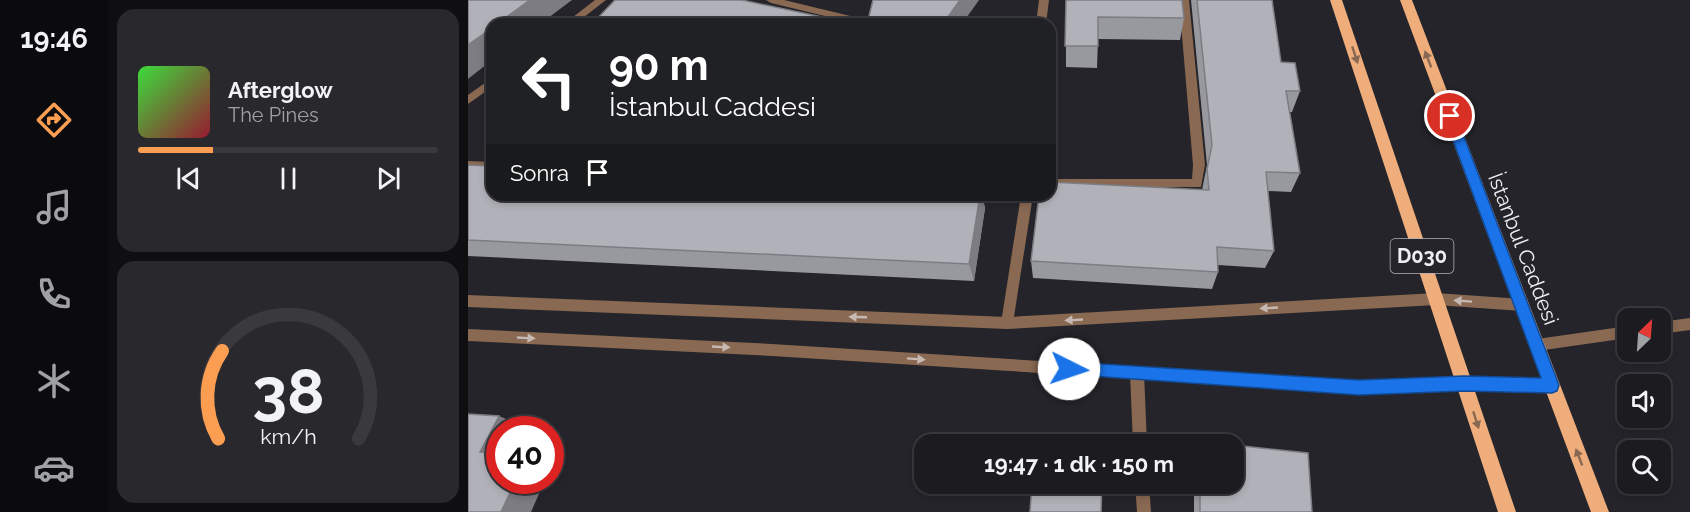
<!DOCTYPE html>
<html lang="tr">
<meta charset="utf-8">
<style>
:root{--surface:#1b1b20;--page:#28282d;--text:#f1f3f6;--muted:#a0a1a5;--line:#39393e;--accent:#fb9e51}
body{margin:0;font-family:Raleway,sans-serif;background:var(--page);color:var(--text);height:100vh;display:flex;flex-direction:column;font-size:22px;white-space:nowrap}
*{box-sizing:border-box;margin:0}
p{font-size:20px;color:var(--muted)}
.icon{flex:none;width:33px;height:33px;fill:none;stroke:currentColor;stroke-width:2;stroke-linecap:round;stroke-linejoin:round}
.map{position:relative;flex:1;overflow:hidden}
.side{display:flex;flex-direction:column;gap:9px;padding:9px;background:#0f0f12;width:360px}
.side>*{flex:none}
.guide{position:absolute;left:18px;top:18px;width:570px;height:183px;border-radius:18px;box-shadow:0 3px 9px #0003,0 0 0 2px var(--line);background:#202124;color:#fff;overflow:hidden}
.needle{width:39px;rotate:25deg}
.controls{position:absolute;left:1149px;top:308px;display:grid;gap:12px}
.controls a{display:grid;place-items:center;width:54px;height:54px;border-radius:12px;background:var(--surface);box-shadow:0 3px 9px #0003,0 0 0 2px var(--line);font-size:30px}
.speed{position:absolute;left:18px;top:416px;display:flex;gap:12px;font-size:30px;font-weight:700;text-align:center}
.speed>*{display:grid;place-content:center;width:78px;height:78px;border-radius:50%;background:var(--surface);box-shadow:0 3px 9px #0003,0 0 0 2px var(--line);line-height:1}
.speed .limit{border:9px solid #d22;background:#fff;color:#111}
.pin{position:absolute;display:grid;place-items:center;width:51px;height:51px;color:#fff;margin:-26px;border:3px solid #fff;border-radius:50%;box-shadow:0 2px 6px #0007}
.me{position:absolute;width:66px;margin:-33px;rotate:94deg;stroke-linejoin:round;filter:drop-shadow(0 0 4px #0008)}
.turn{display:flex;align-items:center;gap:21px;height:126px;padding:0 24px;font-size:27px}
.turn .icon{width:78px;height:78px;stroke-width:2.5}
.turn b{display:block;font-size:42px;line-height:51px}
.then{display:flex;align-items:center;height:57px;padding:0 24px;background:#0003;gap:12px;font-size:22px}
.side .tile{flex:1;display:flex;flex-direction:column;justify-content:center;gap:9px;min-width:0;padding:0 21px;border-radius:18px;background:var(--page)}
.side .dial{align-items:center;gap:0}
.dial svg{height:156px;overflow:visible;fill:none;stroke:var(--line);stroke-width:7;stroke-linecap:round;text-anchor:middle}
.dial text{fill:var(--text);stroke:none}
.song{display:flex;align-items:center;gap:18px}
.cover{width:72px;height:72px;border-radius:9px;background:linear-gradient(135deg,hsl(120 70% 55%),hsl(350 70% 35%))}
.played{height:6px;border-radius:3px;background:linear-gradient(90deg,var(--accent) 25%,var(--line) 25%)}
.keys{display:flex;justify-content:space-around;direction:ltr}
.trip{position:absolute;left:446px;top:434px;width:330px;height:60px;border-radius:18px;background:var(--surface);box-shadow:0 3px 9px #0003,0 0 0 2px var(--line);font-weight:700;line-height:60px;text-align:center}
main{display:flex;flex:1;min-height:0}
.dock{display:flex;flex-direction:column;width:108px;justify-content:space-around;align-items:center;background:#0b0b0d;color:var(--muted)}
.dock .icon{width:42px;height:42px}
.dock .on{color:var(--accent)}
.dock b{font-size:27px;color:var(--text)}
.map>svg:first-child{display:block}
.lines{fill:none;stroke-linecap:round;stroke-linejoin:round}
.minor{fill:#896952;fill-rule:evenodd}
.tertiary{fill:#896952;fill-rule:evenodd}
.primary{fill:#eead7b;fill-rule:evenodd}
.wall{fill:#98989f}
.shaded-wall{fill:#7c7c82}
.building{fill:#b1b1b9;stroke:#7c7c82;stroke-width:1.5}
.oneway{fill:#896852}
.oneway2{fill:#c6b9b3}
.route{fill:#1a73e8;stroke:#114b97;stroke-width:1.5}
.labels{text-anchor:middle;stroke-width:6;stroke-linejoin:round;paint-order:stroke}
.shield{fill:#24242a;stroke:#b2b2b7;stroke-width:1.5}
.shield-label{font-size:20px;font-weight:bold;fill:#efeff3}
.street-label{font-size:21px;fill:#efeff3;stroke:#24242a}
</style>
<main>
<nav class="dock">
<b>19:46</b>
<svg class="icon on" aria-label="directions" viewBox="0 0 24 24"><path d="M12 3l9 9-9 9-9-9zM9 14v-3h6M13 9l2 2-2 2"/></svg>
<svg class="icon" aria-label="music" viewBox="0 0 24 24"><path d="M9 18V5l10-2v13"/><circle cx="6" cy="18" r="3"/><circle cx="16" cy="16" r="3"/></svg>
<svg class="icon" aria-label="phone" viewBox="0 0 24 24"><path d="M5 4h4l2 5-3 2q2 4 5 5l2-3 5 2v4C11 20 4 13 5 4z"/></svg>
<svg class="icon" aria-label="climate" viewBox="0 0 24 24"><path d="M12 3v18M4 7l16 10M4 17L20 7"/></svg>
<svg class="icon" aria-label="car" viewBox="0 0 24 24"><path d="M5 17H2v-5l4-1 3-4h7l3 4 3 1v5h-3M9 17h6M6 11h13"/><circle cx="7" cy="17" r="2"/><circle cx="17" cy="17" r="2"/></svg>
</nav>
<section class="side">
<div class="tile">
<div class="song"><i class="cover"></i><div><b>Afterglow</b><p>The Pines</p></div></div>
<div class="played"></div>
<div class="keys"><svg class="icon" aria-label="previous" viewBox="0 0 24 24"><path d="M18 5L8 12l10 7zM5 5v14"/></svg><svg class="icon" aria-label="pause" viewBox="0 0 24 24"><path d="M8 5v14M16 5v14"/></svg><svg class="icon" aria-label="next" viewBox="0 0 24 24"><path d="M6 5l10 7-10 7zM19 5v14"/></svg></div>
</div>
<div class="tile dial"><svg viewBox="0 0 100 80">
<path d="M14 69A42 42 0 1 1 86 69"/>
<path d="M14 69A42 42 0 0 1 16 24" stroke="#fb9e51"/>
<text x="50" y="56" font-size="32" font-weight="700">38</text>
<text x="50" y="72" font-size="11">km/h</text>
</svg></div>
</section>
<div class="map">
<svg width="1222" height="512" viewBox="0 0 1222 512">
<rect width="100%" height="100%" fill="#24242a"/>
<g class="lines">
<g class="minor">
<path d="M127,0H138L107,24H96Z"/>
<path d="M298,0H316L403,21L408,24H390L303,3Z"/>
<path d="M571,0H581L578,24H568Z"/>
<path d="M711,0H721L737,165L733,187H582V179H724L725,165Z"/>
<path d="M24,78V87L0,104V95Z"/>
<path d="M0,161L24,162V170L0,169Z"/>
<path d="M553,195H565L545,323L544,327L539,329L534,327L533,323Z"/>
<path d="M669,367L674,369L676,373L679,444H665L662,373L664,369Z"/>
<path d="M667,483H681L683,512H669Z"/>
</g>
<g class="tertiary">
<path d="M968,293L1054,299L1058,301L1060,305L1058,309L1054,311L968,305L539,329L0,307V295L539,317Z"/>
<path d="M1222,318V330L1192,334V322Z"/>
<path d="M1160,326V338L1069,351L1064,349L1063,345L1064,341L1069,339Z"/>
<path d="M0,329L304,344L891,381L996,377L1084,379L1089,380L1091,385L1089,390L1084,391L996,389L891,393L304,356L0,341Z"/>
</g>
<g class="primary">
<path d="M862,0H874L1048,512H1030Z"/>
<path d="M932,0H944L1141,512H1123Z"/>
</g>
</g>
<g class="wall">
<path d="M598,0L716,18L712,40L630,39L629,68L598,67Z"/>
<path d="M723,0H804L813,62L832,91L824,112H822L832,173L823,192L800,191L806,251L797,268L750,265V272L744,289L565,278L563,261L734,190L739,165Z"/>
<path d="M0,165L24,195H514L517,208L506,281L0,256Z"/>
<path d="M726,483H765L844,512H726Z"/>
</g>
<g class="shaded-wall">
<path d="M62,0H104L72,24H29Z"/>
<path d="M492,0H511L494,24H475Z"/>
<path d="M24,28V60L0,79V45Z"/>
<path d="M512,195H514L517,208L506,281L501,264Z"/>
<path d="M31,416L56,426L55,429H32V458L12,452Z"/>
<path d="M48,480H77L63,512H33Z"/>
</g>
<g class="building">
<path d="M0,0H62L29,24H24V28L0,45Z"/>
<path d="M147,0H274L387,24H124Z"/>
<path d="M405,0H492L475,24H399Z"/>
<path d="M598,0H714L716,18L630,17V46H597Z"/>
<path d="M729,0H804L813,62L827,63L832,91H818L832,173L798,172L806,251L749,247L750,272L563,261L571,195H582V182L741,190L739,169L744,145Z"/>
<path d="M0,165L24,166V195H512L501,264L0,240Z"/>
<path d="M0,414L31,416L12,452L32,453V480H48L33,512H0Z"/>
<path d="M732,442L756,444H732Z"/>
<path d="M765,445L840,453L844,512H732V483H765Z"/>
<path d="M564,483H634L633,512H562Z"/>
</g>
<defs><path id="oneway-solid" d="M-6-.8H1V-3.2L6.5 0L1 3.2V.8H-6Z" transform="scale(1.5)"/></defs>
<g class="oneway">
<use href="#oneway-solid" transform="translate(887 55) rotate(72)"/>
<use href="#oneway-solid" transform="translate(960 59) rotate(-111)"/>
<use href="#oneway-solid" transform="translate(1008 420) rotate(72)"/>
<use href="#oneway-solid" transform="translate(1111 457) rotate(-111)"/>
</g>
<g class="oneway2">
<use href="#oneway-solid" transform="translate(995 301) rotate(-176)"/>
<use href="#oneway-solid" transform="translate(801 308) rotate(177)"/>
<use href="#oneway-solid" transform="translate(390 317) rotate(-178)"/>
<use href="#oneway-solid" transform="translate(606 320) rotate(177)"/>
<use href="#oneway-solid" transform="translate(58 338) rotate(3)"/>
<use href="#oneway-solid" transform="translate(253 347) rotate(3)"/>
<use href="#oneway-solid" transform="translate(448 359) rotate(4)"/>
</g>
<path class="route" d="M982,112L988,116L1091,385L1089,391L1084,393L996,391L891,395L595,374L593,369L595,364L601,362L891,380L996,376L1073,378L976,116Z"/>
<g class="labels">
<rect class="shield" x="922.5" y="239" width="63" height="34" rx="4.5"/>
<g class="shield-label">
<text x="954" y="263">D030</text>
</g>
<g class="street-label">
<text transform="translate(1055 249) rotate(69)" y="7">İstanbul Caddesi</text>
</g>
</g>
</svg>
<div class="controls">
<a><svg class="needle" viewBox="-14 -14 28 28"><path d="M0-13l5 13h-10z" fill="#e53935"/><path d="M0 13l5-13h-10z" fill="#a0a1a5"/></svg></a>
<a><svg class="icon" aria-label="sound" viewBox="0 0 24 24"><path d="M4 9h4l5-4v14l-5-4H4zM17 9q2 3 0 6"/></svg></a>
<a><svg class="icon" aria-label="search" viewBox="0 0 24 24"><circle cx="10" cy="10" r="6"/><path d="M15 15l6 6"/></svg></a>
</div>
<div class="speed"><div class="limit">40</div></div>
<div class="pin" style="left:982px;top:116px;background:#d93025"><svg class="icon" aria-label="arrive" viewBox="0 0 24 24"><path d="M6 21V4h12l-3 4 3 4H6"/></svg></div>
<svg class="me" style="left:601px;top:369px" viewBox="-20 -20 40 40"><circle r="19" fill="#fff"/><path d="M0-13L10 11 0 6-10 11z" fill="#1a73e8"/></svg>
<div class="trip">19:47 · 1 dk · 150 m</div>
<div class="guide">
<div class="turn"><svg class="icon" aria-label="left" viewBox="0 0 24 24"><path d="M17 20v-9H6M10 6l-5 5 5 5"/></svg><div><b>90 m</b>İstanbul Caddesi</div></div>
<div class="then">Sonra<svg class="icon" aria-label="arrive" viewBox="0 0 24 24"><path d="M6 21V4h12l-3 4 3 4H6"/></svg></div>
</div>
</div>
</main>
